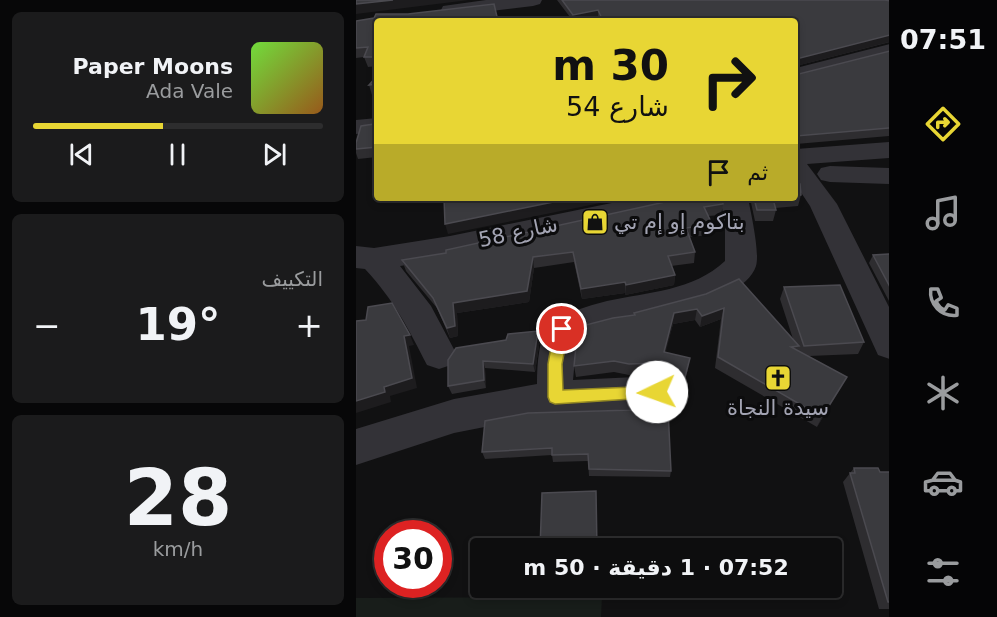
<!DOCTYPE html>
<html lang="ar">
<meta charset="utf-8">
<style>
:root{--surface:#0d0d0e;--page:#1b1b1c;--text:#f1f3f6;--muted:#9a9c9e;--line:#2d2d2e;--accent:#e8d634}
body{margin:0;font-family:"DejaVu Sans","Noto Sans Arabic",sans-serif;background:var(--page);color:var(--text);direction:rtl;height:100vh;display:flex;flex-direction:column;font-size:22px;white-space:nowrap}
*{box-sizing:border-box;margin:0}
p{font-size:20px;color:var(--muted)}
.icon{flex:none;width:33px;height:33px;fill:none;stroke:currentColor;stroke-width:2;stroke-linecap:round;stroke-linejoin:round}
.map{position:relative;flex:1;overflow:hidden;direction:ltr}
.drawer{display:flex;flex-direction:column;gap:12px;padding:12px;background:#070708;width:356px}
.drawer>*{flex:none}
.guide{position:absolute;left:18px;top:18px;width:424px;height:183px;border-radius:6px;box-shadow:0 3px 9px #0003,0 0 0 2px var(--line);direction:rtl;background:#e8d634;color:#111;overflow:hidden}
.speed{position:absolute;left:18px;top:520px;display:flex;gap:12px;font-size:30px;font-weight:700;text-align:center}
.speed>*{display:grid;place-content:center;width:78px;height:78px;border-radius:50%;background:var(--surface);box-shadow:0 3px 9px #0003,0 0 0 2px var(--line);line-height:1}
.speed .limit{border:9px solid #d22;background:#fff;color:#111}
.pin{position:absolute;display:grid;place-items:center;width:51px;height:51px;color:#fff;margin:-26px;border:3px solid #fff;border-radius:50%;box-shadow:0 2px 6px #0007}
.me{position:absolute;width:66px;margin:-33px;rotate:267deg;stroke-linejoin:round;filter:drop-shadow(0 0 4px #0008)}
.turn{display:flex;align-items:center;gap:21px;height:126px;padding:0 30px;font-size:27px}
.turn .icon{width:78px;height:78px;stroke-width:2.5}
.turn b{display:block;font-size:42px;line-height:51px}
.then{display:flex;align-items:center;height:57px;padding:0 30px;background:#0003;gap:12px;font-size:22px}
.big{font-size:45px;font-weight:600;line-height:1.1}
.drawer .card{flex:1;display:flex;flex-direction:column;justify-content:center;gap:9px;min-width:0;padding:0 21px;border-radius:9px;background:var(--page)}
.drawer .dial{align-items:center;gap:0}
.dial b{font-size:78px;line-height:1}
.song{display:flex;align-items:center;gap:18px}
.cover{width:72px;height:72px;border-radius:9px;background:linear-gradient(135deg,hsl(100 70% 55%),hsl(30 70% 35%))}
.played{height:6px;border-radius:3px;background:linear-gradient(90deg,var(--accent) 45%,var(--line) 45%)}
.keys{display:flex;justify-content:space-around;direction:ltr}
.heat{display:flex;justify-content:space-between;align-items:center;font-size:33px;direction:ltr}
.trip{position:absolute;left:114px;top:538px;width:372px;height:60px;border-radius:6px;background:var(--surface);box-shadow:0 3px 9px #0003,0 0 0 2px var(--line);font-weight:600;line-height:60px;text-align:center;direction:rtl}
main{display:flex;flex:1;min-height:0}
.tab-bar{display:flex;flex-direction:column;width:108px;justify-content:space-around;align-items:center;background:#050506;color:var(--muted)}
.tab-bar .icon{width:42px;height:42px}
.tab-bar .selected{color:var(--accent)}
.tab-bar b{font-size:27px;color:var(--text)}
.map>svg:first-child{display:block}
.green{fill:#181d1a}
.lines{fill:none;stroke-linecap:round;stroke-linejoin:round}
.minor{fill:#333237;fill-rule:evenodd}
.wall{fill:#2e2d30}
.shaded-wall{fill:#1d1c1e}
.building{fill:#3a3a3e;stroke:#4b4a50;stroke-width:1.5}
.route{fill:#e8d634;stroke:#978b22;stroke-width:1.5}
.labels{text-anchor:middle;stroke-width:6;stroke-linejoin:round;paint-order:stroke}
.poi-label{font-size:21px;fill:#a3a4b3;stroke:#0c0c0d;text-anchor:start}
.street-label{font-size:21px;fill:#a3a4b3;stroke:#0c0c0d}
</style>
<main>
<nav class="tab-bar">
<b>07:51</b>
<svg class="icon selected" aria-label="directions" viewBox="0 0 24 24"><path d="M12 3l9 9-9 9-9-9zM9 14v-3h6M13 9l2 2-2 2"/></svg>
<svg class="icon" aria-label="music" viewBox="0 0 24 24"><path d="M9 18V5l10-2v13"/><circle cx="6" cy="18" r="3"/><circle cx="16" cy="16" r="3"/></svg>
<svg class="icon" aria-label="phone" viewBox="0 0 24 24"><path d="M5 4h4l2 5-3 2q2 4 5 5l2-3 5 2v4C11 20 4 13 5 4z"/></svg>
<svg class="icon" aria-label="climate" viewBox="0 0 24 24"><path d="M12 3v18M4 7l16 10M4 17L20 7"/></svg>
<svg class="icon" aria-label="car" viewBox="0 0 24 24"><path d="M5 17H2v-5l4-1 3-4h7l3 4 3 1v5h-3M9 17h6M6 11h13"/><circle cx="7" cy="17" r="2"/><circle cx="17" cy="17" r="2"/></svg>
<svg class="icon" aria-label="filters" viewBox="0 0 24 24"><path d="M4 7h16M4 17h16"/><circle cx="9" cy="7" r="2"/><circle cx="15" cy="17" r="2"/></svg>
</nav>
<div class="map">
<svg width="534" height="617" viewBox="0 0 534 617">
<rect width="100%" height="100%" fill="#111112"/>
<path class="green" d="M246,597L245,617H0V598Z"/>
<g class="lines">
<g class="minor">
<path d="M130,0H186L184,4L177,6L94,16L87,14L85,10L87,6Z"/>
<path d="M534,44V56L440,80V68Z"/>
<path d="M21,118V132L0,134V120Z"/>
<path d="M534,142V158L451,164L481,204L534,309V359L522,355L454,206L440,185V149Z"/>
<path d="M474,166L534,168V184L474,182L465,180L461,174L465,168Z"/>
<path d="M280,198H337L333,204L323,207L94,258L44,266L75,306L101,355L95,365L83,369L71,365C52,328 38,300 9,269L0,268V246L18,248L94,236Z"/>
<path d="M364,198H392C395,213 404,253 400,266C386,310 260,321 221,337L217,380L301,376L314,381L319,392L314,403L301,408L199,413L98,433L0,465V429L98,399L181,384C181,363 183,339 193,320C212,313 231,306 251,301C292,292 337,291 369,261V223Z"/>
</g>
</g>
<g class="wall">
<path d="M201,0H529L534,1V42L440,66V72L443,74L534,51V136L440,144V21H243L242,18L224,21H217Z"/>
<path d="M0,21H21V66L12,67L8,57L0,58Z"/>
<path d="M21,76V94L16,95L13,85Z"/>
<path d="M21,121V157L2,159L0,153V143Z"/>
<path d="M440,184L445,195L442,206L419,208L420,210L417,221H399L394,198H440Z"/>
<path d="M366,198L367,204L365,215L352,216L356,224L354,235L334,237L339,252L338,263L315,266L319,275L318,285L269,295V293L226,299L218,262L178,268L173,302L101,313L102,336L94,338L81,308L50,271L46,260L90,253Z"/>
<path d="M534,254V303L513,263L517,255Z"/>
<path d="M428,287L508,342L502,354L453,356L491,377L461,427L359,368L365,319L344,327L339,320L317,324L309,352L332,369L327,387L318,385L315,379L301,374L273,375L258,372L220,377L218,366L278,315V313L350,294L437,339L424,299Z"/>
<path d="M184,339L179,372L129,368L130,388L96,394L92,386V360Z"/>
<path d="M312,409L315,471L314,477L233,476L232,461L197,462L196,455L129,459L126,452Z"/>
<path d="M498,468L524,472H534V611L533,609H523L487,482Z"/>
</g>
<g class="shaded-wall">
<path d="M37,0H113L0,14V4Z"/>
<path d="M242,10V18L224,21H218L217,15Z"/>
<path d="M346,18V21H314Z"/>
<path d="M534,35L533,42L440,66V59Z"/>
<path d="M217,198H269L92,234L89,224Z"/>
<path d="M177,257L178,268L173,302L101,313L102,336L94,338L91,328L97,303Z"/>
<path d="M319,275L318,285L269,295L270,285Z"/>
<path d="M269,282V293L226,299L225,289Z"/>
<path d="M368,308L365,319L344,327L346,316Z"/>
<path d="M341,309L339,320L317,324L307,363L308,352L318,313Z"/>
<path d="M182,331L184,339L179,372L177,364Z"/>
<path d="M54,335L58,345L53,346L61,388L34,396L35,402L0,413V401L28,387L48,336Z"/>
<path d="M334,358L332,369L327,387L329,377Z"/>
<path d="M127,361L129,368L130,388L128,380Z"/>
<path d="M491,377L485,388L461,427L466,417Z"/>
</g>
<g class="building">
<path d="M0,0H37L0,4Z"/>
<path d="M206,0H529L534,1V35L440,59V72L443,74L534,51V128L440,136V21H348L346,18L314,21H247L242,10L217,15Z"/>
<path d="M138,4L142,21H21V57H8L12,47L0,48V21L18,18L20,14H52Z"/>
<path d="M21,76V84L13,85Z"/>
<path d="M20,121H21V147L0,149V143L5,126L18,124Z"/>
<path d="M440,184H444L445,195L440,196Z"/>
<path d="M88,198H217L89,224Z"/>
<path d="M327,198H366L367,204L348,207L356,224L330,228L339,252L312,256L319,275L270,285L269,282L225,289L217,252L177,257L171,291L97,303L99,326L91,328L77,298L46,260L90,253V250Z"/>
<path d="M398,198H422L417,199L420,210H401Z"/>
<path d="M534,254V287L517,255Z"/>
<path d="M383,279L443,346L435,347L491,377L466,417L362,357L368,308L346,316L341,309L318,313L308,352L334,358L329,377L320,375L316,368L302,363L273,364L258,361L218,366L222,327L257,318L279,315L278,313L350,294Z"/>
<path d="M484,285L508,342L448,346L428,287Z"/>
<path d="M36,303L54,335L48,336L56,378L28,387L29,392L0,401V321L10,320L12,307Z"/>
<path d="M182,331L177,364L127,361L128,380L92,386V360L100,348L150,340L152,334Z"/>
<path d="M312,409L315,471L233,469L232,454L196,455V448L126,452L129,421L172,413Z"/>
<path d="M498,468H522L524,472H534V602H532L494,473H499Z"/>
<path d="M240,491L241,549H184L186,493Z"/>
</g>
<path class="route" d="M206,324L210,325L213,329L206,364L207,390L301,386L306,388L309,392L306,397L199,404L194,402L192,397V364L198,329L201,325Z"/>
<defs>
<symbol id="shop-square" viewBox="-11 -11 22 22"><rect x="-9" y="-9" width="18" height="18" rx="4" fill="#e8d634" stroke="#0c0c0d"/><path d="M-5-2.5h2.3a2.7 3.5 0 0 1 5.4 0H5L5.5 6h-11ZM-1.5-2.5h3a1.5 2.3 0 0 0-3 0Z" fill="#111"/></symbol>
<symbol id="church-square" viewBox="-11 -11 22 22"><rect x="-9" y="-9" width="18" height="18" rx="4" fill="#e8d634" stroke="#0c0c0d"/><path d="M-1.2-6h2.4v3.5h3.3v2.4h-3.3V6h-2.4V-.1h-3.3v-2.4h3.3Z" fill="#111"/></symbol>
</defs>
<g fill-rule="evenodd">
<use href="#shop-square" x="224" y="207" width="30" height="30"/>
<use href="#church-square" x="407" y="363" width="30" height="30"/>
</g>
<g class="labels">
<g class="poi-label">
<text x="258" y="229">بتاكوم إو إم تي</text>
<text x="422" y="415" text-anchor="middle">سيدة النجاة</text>
</g>
<g class="street-label">
<text transform="translate(162 232) rotate(-12)" y="7">شارع 58</text>
</g>
</g>
</svg>
<div class="speed"><div class="limit">30</div></div>
<div class="pin" style="left:206px;top:329px;background:#d93025"><svg class="icon" aria-label="arrive" viewBox="0 0 24 24"><path d="M6 21V4h12l-3 4 3 4H6"/></svg></div>
<svg class="me" style="left:301px;top:392px" viewBox="-20 -20 40 40"><circle r="19" fill="#fff"/><path d="M0-13L10 11 0 6-10 11z" fill="#e8d634"/></svg>
<div class="trip">07:52 · 1 دقيقة · 50 m</div>
<div class="guide">
<div class="turn"><svg class="icon" aria-label="right" viewBox="0 0 24 24"><path d="M7 20v-9h11M14 6l5 5-5 5"/></svg><div><b>30 m</b>شارع 54</div></div>
<div class="then">ثم<svg class="icon" aria-label="arrive" viewBox="0 0 24 24"><path d="M6 21V4h12l-3 4 3 4H6"/></svg></div>
</div>
</div>
<section class="drawer">
<div class="card">
<div class="song"><i class="cover"></i><div><b>Paper Moons</b><p>Ada Vale</p></div></div>
<div class="played"></div>
<div class="keys"><svg class="icon" aria-label="previous" viewBox="0 0 24 24"><path d="M18 5L8 12l10 7zM5 5v14"/></svg><svg class="icon" aria-label="pause" viewBox="0 0 24 24"><path d="M8 5v14M16 5v14"/></svg><svg class="icon" aria-label="next" viewBox="0 0 24 24"><path d="M6 5l10 7-10 7zM19 5v14"/></svg></div>
</div>
<div class="card"><p>التكييف</p>
<div class="heat"><a>−</a><b class="big">19°</b><a>+</a></div>
</div>
<div class="card dial"><b>28</b><p>km/h</p></div>
</section>
</main>
